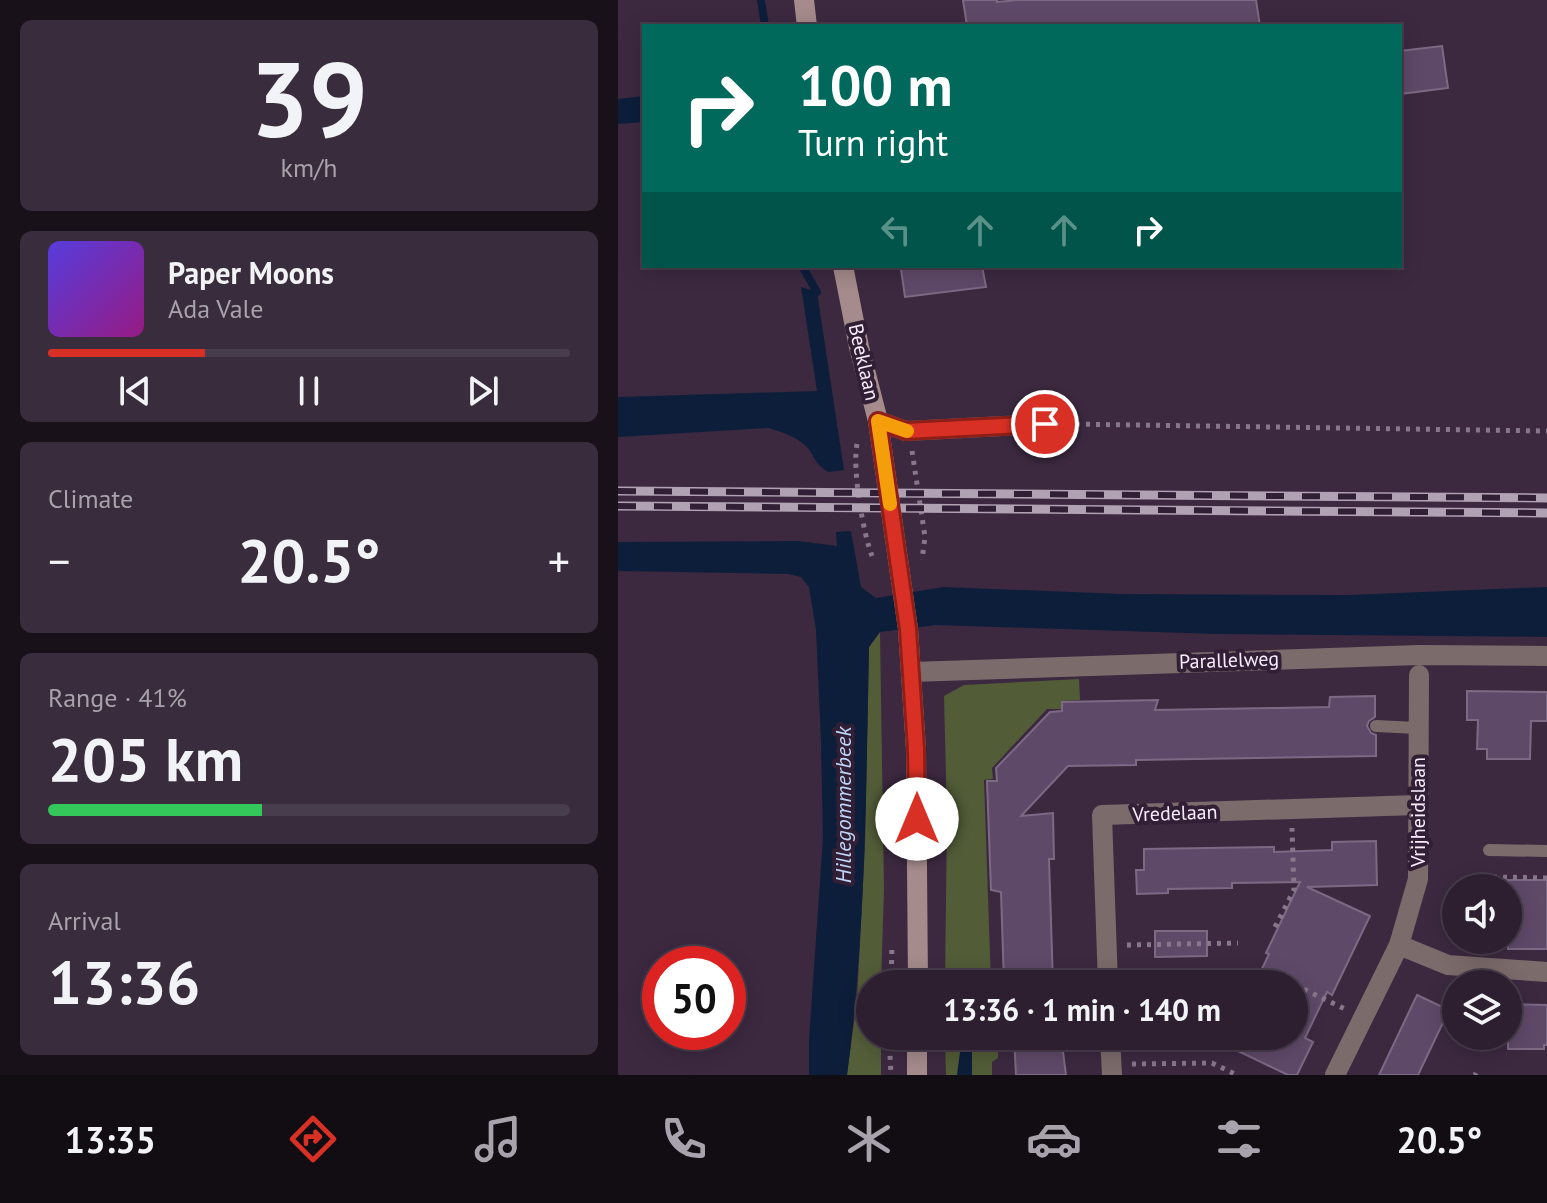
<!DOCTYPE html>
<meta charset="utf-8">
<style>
:root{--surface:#2d1f30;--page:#392c3c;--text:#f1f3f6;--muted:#a7a2ab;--line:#483d4c;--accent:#d93025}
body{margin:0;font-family:"PT Sans",sans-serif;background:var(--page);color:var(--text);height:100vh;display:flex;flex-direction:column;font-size:30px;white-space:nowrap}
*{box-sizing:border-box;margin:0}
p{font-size:26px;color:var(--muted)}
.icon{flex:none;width:44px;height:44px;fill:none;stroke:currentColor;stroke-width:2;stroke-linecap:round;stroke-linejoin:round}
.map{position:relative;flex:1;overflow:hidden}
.sheet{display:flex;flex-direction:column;gap:20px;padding:20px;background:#19111a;width:618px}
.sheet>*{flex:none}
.guide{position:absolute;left:24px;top:24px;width:760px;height:244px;border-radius:0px;box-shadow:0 4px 20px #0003,0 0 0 2px var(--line);background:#00695c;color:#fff;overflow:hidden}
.buttons{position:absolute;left:824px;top:874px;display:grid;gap:16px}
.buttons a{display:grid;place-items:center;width:80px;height:80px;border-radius:50%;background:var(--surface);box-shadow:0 4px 20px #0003,0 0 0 2px var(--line);font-size:40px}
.speed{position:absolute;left:24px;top:946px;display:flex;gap:16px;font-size:40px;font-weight:700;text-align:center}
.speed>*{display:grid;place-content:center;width:104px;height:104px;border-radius:50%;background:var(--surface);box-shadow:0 4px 20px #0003,0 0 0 2px var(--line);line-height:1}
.speed .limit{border:12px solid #d22;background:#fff;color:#111}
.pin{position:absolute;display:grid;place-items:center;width:68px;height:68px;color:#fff;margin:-34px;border:4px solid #fff;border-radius:50%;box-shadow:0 2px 8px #0007}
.me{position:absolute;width:88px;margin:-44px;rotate:0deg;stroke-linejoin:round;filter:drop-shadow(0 0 6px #0008)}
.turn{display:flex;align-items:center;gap:28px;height:168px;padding:0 24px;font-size:36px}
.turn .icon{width:104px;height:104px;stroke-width:2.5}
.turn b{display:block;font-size:56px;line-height:68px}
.lanes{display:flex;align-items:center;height:76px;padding:0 24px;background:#0003;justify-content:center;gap:40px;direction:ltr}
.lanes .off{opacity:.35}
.big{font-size:60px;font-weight:700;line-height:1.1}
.sheet .tile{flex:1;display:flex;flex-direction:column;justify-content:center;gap:12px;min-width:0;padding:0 28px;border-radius:12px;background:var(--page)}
.sheet .dial{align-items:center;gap:0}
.dial b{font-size:104px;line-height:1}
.song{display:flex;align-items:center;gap:24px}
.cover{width:96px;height:96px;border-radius:12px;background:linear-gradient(135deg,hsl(250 70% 55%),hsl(310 70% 35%))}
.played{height:8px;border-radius:4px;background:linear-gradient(90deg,var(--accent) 30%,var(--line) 30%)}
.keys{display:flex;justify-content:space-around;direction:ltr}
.heat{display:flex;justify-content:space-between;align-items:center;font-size:44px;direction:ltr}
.charge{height:12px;border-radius:6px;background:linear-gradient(90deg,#34c759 41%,var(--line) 0)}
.trip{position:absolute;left:238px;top:970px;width:452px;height:80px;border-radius:40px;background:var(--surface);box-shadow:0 4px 20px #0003,0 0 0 2px var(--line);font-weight:700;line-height:80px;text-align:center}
.dock{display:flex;height:128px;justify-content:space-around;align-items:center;background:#120c13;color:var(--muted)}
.dock .icon{width:56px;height:56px}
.dock .selected{color:var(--accent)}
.dock b{font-size:36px;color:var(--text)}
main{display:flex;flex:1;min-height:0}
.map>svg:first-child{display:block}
.green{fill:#525c37}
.forest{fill:#545e39}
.water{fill:#0d1e3a}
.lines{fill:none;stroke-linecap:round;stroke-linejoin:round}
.stream{stroke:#0d1e3a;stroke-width:8}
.building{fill:#5f4969;stroke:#7c6984;stroke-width:2}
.path{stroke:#87778b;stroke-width:5;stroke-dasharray:4 6;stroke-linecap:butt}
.service{stroke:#7c6b6b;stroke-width:12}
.minor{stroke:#7c6b6b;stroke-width:20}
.secondary{stroke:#a58b8b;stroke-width:20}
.rail-casing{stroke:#b0a1b3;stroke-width:9}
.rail{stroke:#311f35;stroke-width:6;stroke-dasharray:18;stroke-linecap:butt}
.route-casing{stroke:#8d1f18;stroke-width:20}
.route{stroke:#d93025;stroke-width:14}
.slow{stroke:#f59e0b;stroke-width:14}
.labels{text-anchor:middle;stroke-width:8;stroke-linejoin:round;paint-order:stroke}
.street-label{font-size:20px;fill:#f9edfc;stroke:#311f35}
.water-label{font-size:22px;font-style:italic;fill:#c1d7f9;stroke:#311f35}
</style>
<main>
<section class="sheet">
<div class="tile dial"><b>39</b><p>km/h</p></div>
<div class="tile">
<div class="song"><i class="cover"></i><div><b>Paper Moons</b><p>Ada Vale</p></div></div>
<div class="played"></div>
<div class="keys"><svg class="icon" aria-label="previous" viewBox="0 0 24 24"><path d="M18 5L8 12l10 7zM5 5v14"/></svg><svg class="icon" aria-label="pause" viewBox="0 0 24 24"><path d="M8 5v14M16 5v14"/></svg><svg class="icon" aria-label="next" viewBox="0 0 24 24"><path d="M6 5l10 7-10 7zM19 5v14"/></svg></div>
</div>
<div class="tile"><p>Climate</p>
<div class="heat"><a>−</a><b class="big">20.5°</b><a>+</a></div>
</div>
<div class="tile"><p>Range · 41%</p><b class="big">205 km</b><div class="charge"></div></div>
<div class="tile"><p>Arrival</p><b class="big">13:36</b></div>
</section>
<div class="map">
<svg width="929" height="1075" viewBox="0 0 929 1075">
<rect width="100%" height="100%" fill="#3c2940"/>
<g class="green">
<path d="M262,632L266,890L263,984H252V1003L239,1000L247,845L251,647Z"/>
<path d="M461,679L462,700L444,701L443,709H429L374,768L375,779L366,780L373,984H327L329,818L326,696L346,685Z"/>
<path d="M327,1036H375V1039L380,1040V1058L374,1062V1075H328Z"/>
</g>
<path class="forest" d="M239,1000L252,1003V1036H263V1075H229Z"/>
<g class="water">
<path d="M26,96V122L0,124V99Z"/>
<path d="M183,287L199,292L226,470L210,472C194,461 198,457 188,446C177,436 164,432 150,428L0,437V397L199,391Z"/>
<path d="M233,531L243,587L258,598L326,587L504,594L731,595L929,587V637L599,634L318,625L262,632L251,647C248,790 248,933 229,1075H191V1040L205,837L203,742L198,630L191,587L183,577L170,574L0,571V542L180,541L219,546L218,532Z"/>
<path d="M347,1038L354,1040V1075H339L343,1044Z"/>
</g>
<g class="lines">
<g class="stream">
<path d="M143,0L147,26"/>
<path d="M184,266L199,292"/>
</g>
</g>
<g class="building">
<path d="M345,0H379V2L400,0H638L642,26H349Z"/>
<path d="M824,46L830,88L782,94V51Z"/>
<path d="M308,266H364L368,287L287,297L283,269Z"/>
<path d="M849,691L929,692V721H913L912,759H869V749H859L860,720H849Z"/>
<path d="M757,696V717L751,721L749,726L753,733L758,735V756L518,760V765L450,766L403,816L435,813L436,859H431L435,984H386L383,892L373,890L369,781H379L378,768L432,712L444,711V702L540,700L537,710L659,708L711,707L712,697Z"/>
<path d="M758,841L759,885L689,887L752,916L714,995L709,992L687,1038L695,1042L679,1075H670L589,1036H676V1000L679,994L676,992V984H659L641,975L651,954L648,953L682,882L614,883V888L550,889V893L519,894L518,870H526V849L656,847V852L714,850V842Z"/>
<rect x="890" y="880" width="39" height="69"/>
<path d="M537,931H589V956L537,957Z"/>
<path d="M799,995L831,1010L800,1075H761Z"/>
<path d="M890,1004L929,1005V1045H926V1049H890Z"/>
<path d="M396,1036H443L448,1075H398Z"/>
</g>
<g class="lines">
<g class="path">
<path d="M448,424L929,431"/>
<path d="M239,444C234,468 245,533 254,556"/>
<path d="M294,451L307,537L304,560"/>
<path d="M875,877L929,878"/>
<path d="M657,927L676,890L674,828"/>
<path d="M509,945L620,943"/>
<path d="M273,984L274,944"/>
<path d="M677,985L727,1009"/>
<path d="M271,1036L273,1075"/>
<path d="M514,1064L594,1063L619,1075"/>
<path d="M857,1075L858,1073"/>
</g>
<g class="service">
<path d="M758,726L799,728"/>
<path d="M871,850L929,851"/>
</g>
<g class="minor">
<path d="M260,421L288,431L427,424"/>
<path d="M293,672L801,655L929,656"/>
<path d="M781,945L830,965L929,972"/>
<path d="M490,984L484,815L799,805"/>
<path d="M492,1036L494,1075"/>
<path d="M717,1075L781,945L800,879L801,675"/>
</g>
<g class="secondary">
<path d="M186,0L189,26"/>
<path d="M225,266L241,347L260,421L290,629L298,749L300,984"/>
<path d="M299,1036V1075"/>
</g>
<defs>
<g id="rail">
<path d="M0,491L929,498"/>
<path d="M0,506L929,513"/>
</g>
</defs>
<use href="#rail" class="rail-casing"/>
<use href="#rail" class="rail"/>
</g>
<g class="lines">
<defs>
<path id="route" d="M299,819L298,749L290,629L260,421L288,431L427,424"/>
</defs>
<use href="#route" class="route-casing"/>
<use href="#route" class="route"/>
<path class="slow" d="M272,504L260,421L289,431"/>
</g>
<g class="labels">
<g class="street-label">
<text transform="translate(246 362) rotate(77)" y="7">Beeklaan</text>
<text transform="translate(611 660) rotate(-2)" y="7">Parallelweg</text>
<text transform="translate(800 812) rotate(-90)" y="7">Vrijheidslaan</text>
<text transform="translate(557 813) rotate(-2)" y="7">Vredelaan</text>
</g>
<g class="water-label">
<text transform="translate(225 805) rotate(-90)" y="8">Hillegommerbeek</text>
</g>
</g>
</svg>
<div class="buttons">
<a><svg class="icon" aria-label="sound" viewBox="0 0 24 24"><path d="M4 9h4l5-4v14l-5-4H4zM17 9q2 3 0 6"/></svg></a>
<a><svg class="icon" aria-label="layers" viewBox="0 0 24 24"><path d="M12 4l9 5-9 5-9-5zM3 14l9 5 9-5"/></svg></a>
</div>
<div class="speed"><div class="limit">50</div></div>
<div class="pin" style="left:427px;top:424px;background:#d93025"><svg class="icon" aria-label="arrive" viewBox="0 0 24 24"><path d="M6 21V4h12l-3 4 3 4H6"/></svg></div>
<svg class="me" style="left:299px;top:819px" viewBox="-20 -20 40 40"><circle r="19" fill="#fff"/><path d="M0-13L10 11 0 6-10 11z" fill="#d93025"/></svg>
<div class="trip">13:36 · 1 min · 140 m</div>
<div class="guide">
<div class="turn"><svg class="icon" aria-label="right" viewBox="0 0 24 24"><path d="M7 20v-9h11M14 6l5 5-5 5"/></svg><div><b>100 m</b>Turn right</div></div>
<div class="lanes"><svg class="icon off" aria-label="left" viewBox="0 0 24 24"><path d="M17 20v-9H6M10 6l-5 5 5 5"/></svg><svg class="icon off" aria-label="ahead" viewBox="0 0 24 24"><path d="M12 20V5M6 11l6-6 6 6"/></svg><svg class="icon off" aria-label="ahead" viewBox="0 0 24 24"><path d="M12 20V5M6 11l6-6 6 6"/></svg><svg class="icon" aria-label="right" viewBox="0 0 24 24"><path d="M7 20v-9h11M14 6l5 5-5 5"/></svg></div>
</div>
</div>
</main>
<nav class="dock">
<b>13:35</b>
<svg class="icon selected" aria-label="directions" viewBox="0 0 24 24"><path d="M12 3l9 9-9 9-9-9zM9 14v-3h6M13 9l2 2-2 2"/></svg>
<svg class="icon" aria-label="music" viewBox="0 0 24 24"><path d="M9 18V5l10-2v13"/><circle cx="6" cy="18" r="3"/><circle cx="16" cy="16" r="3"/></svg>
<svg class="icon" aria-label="phone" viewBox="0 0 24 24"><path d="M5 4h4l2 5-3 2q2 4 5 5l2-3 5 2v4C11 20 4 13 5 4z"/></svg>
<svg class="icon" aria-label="climate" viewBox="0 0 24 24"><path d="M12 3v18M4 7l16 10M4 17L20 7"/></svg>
<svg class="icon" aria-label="car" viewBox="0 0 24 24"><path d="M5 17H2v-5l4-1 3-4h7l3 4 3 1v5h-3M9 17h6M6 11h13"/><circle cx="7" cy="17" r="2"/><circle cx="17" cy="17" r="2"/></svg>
<svg class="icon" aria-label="filters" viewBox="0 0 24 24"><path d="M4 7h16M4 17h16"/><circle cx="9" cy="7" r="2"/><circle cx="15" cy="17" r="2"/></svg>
<b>20.5°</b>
</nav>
